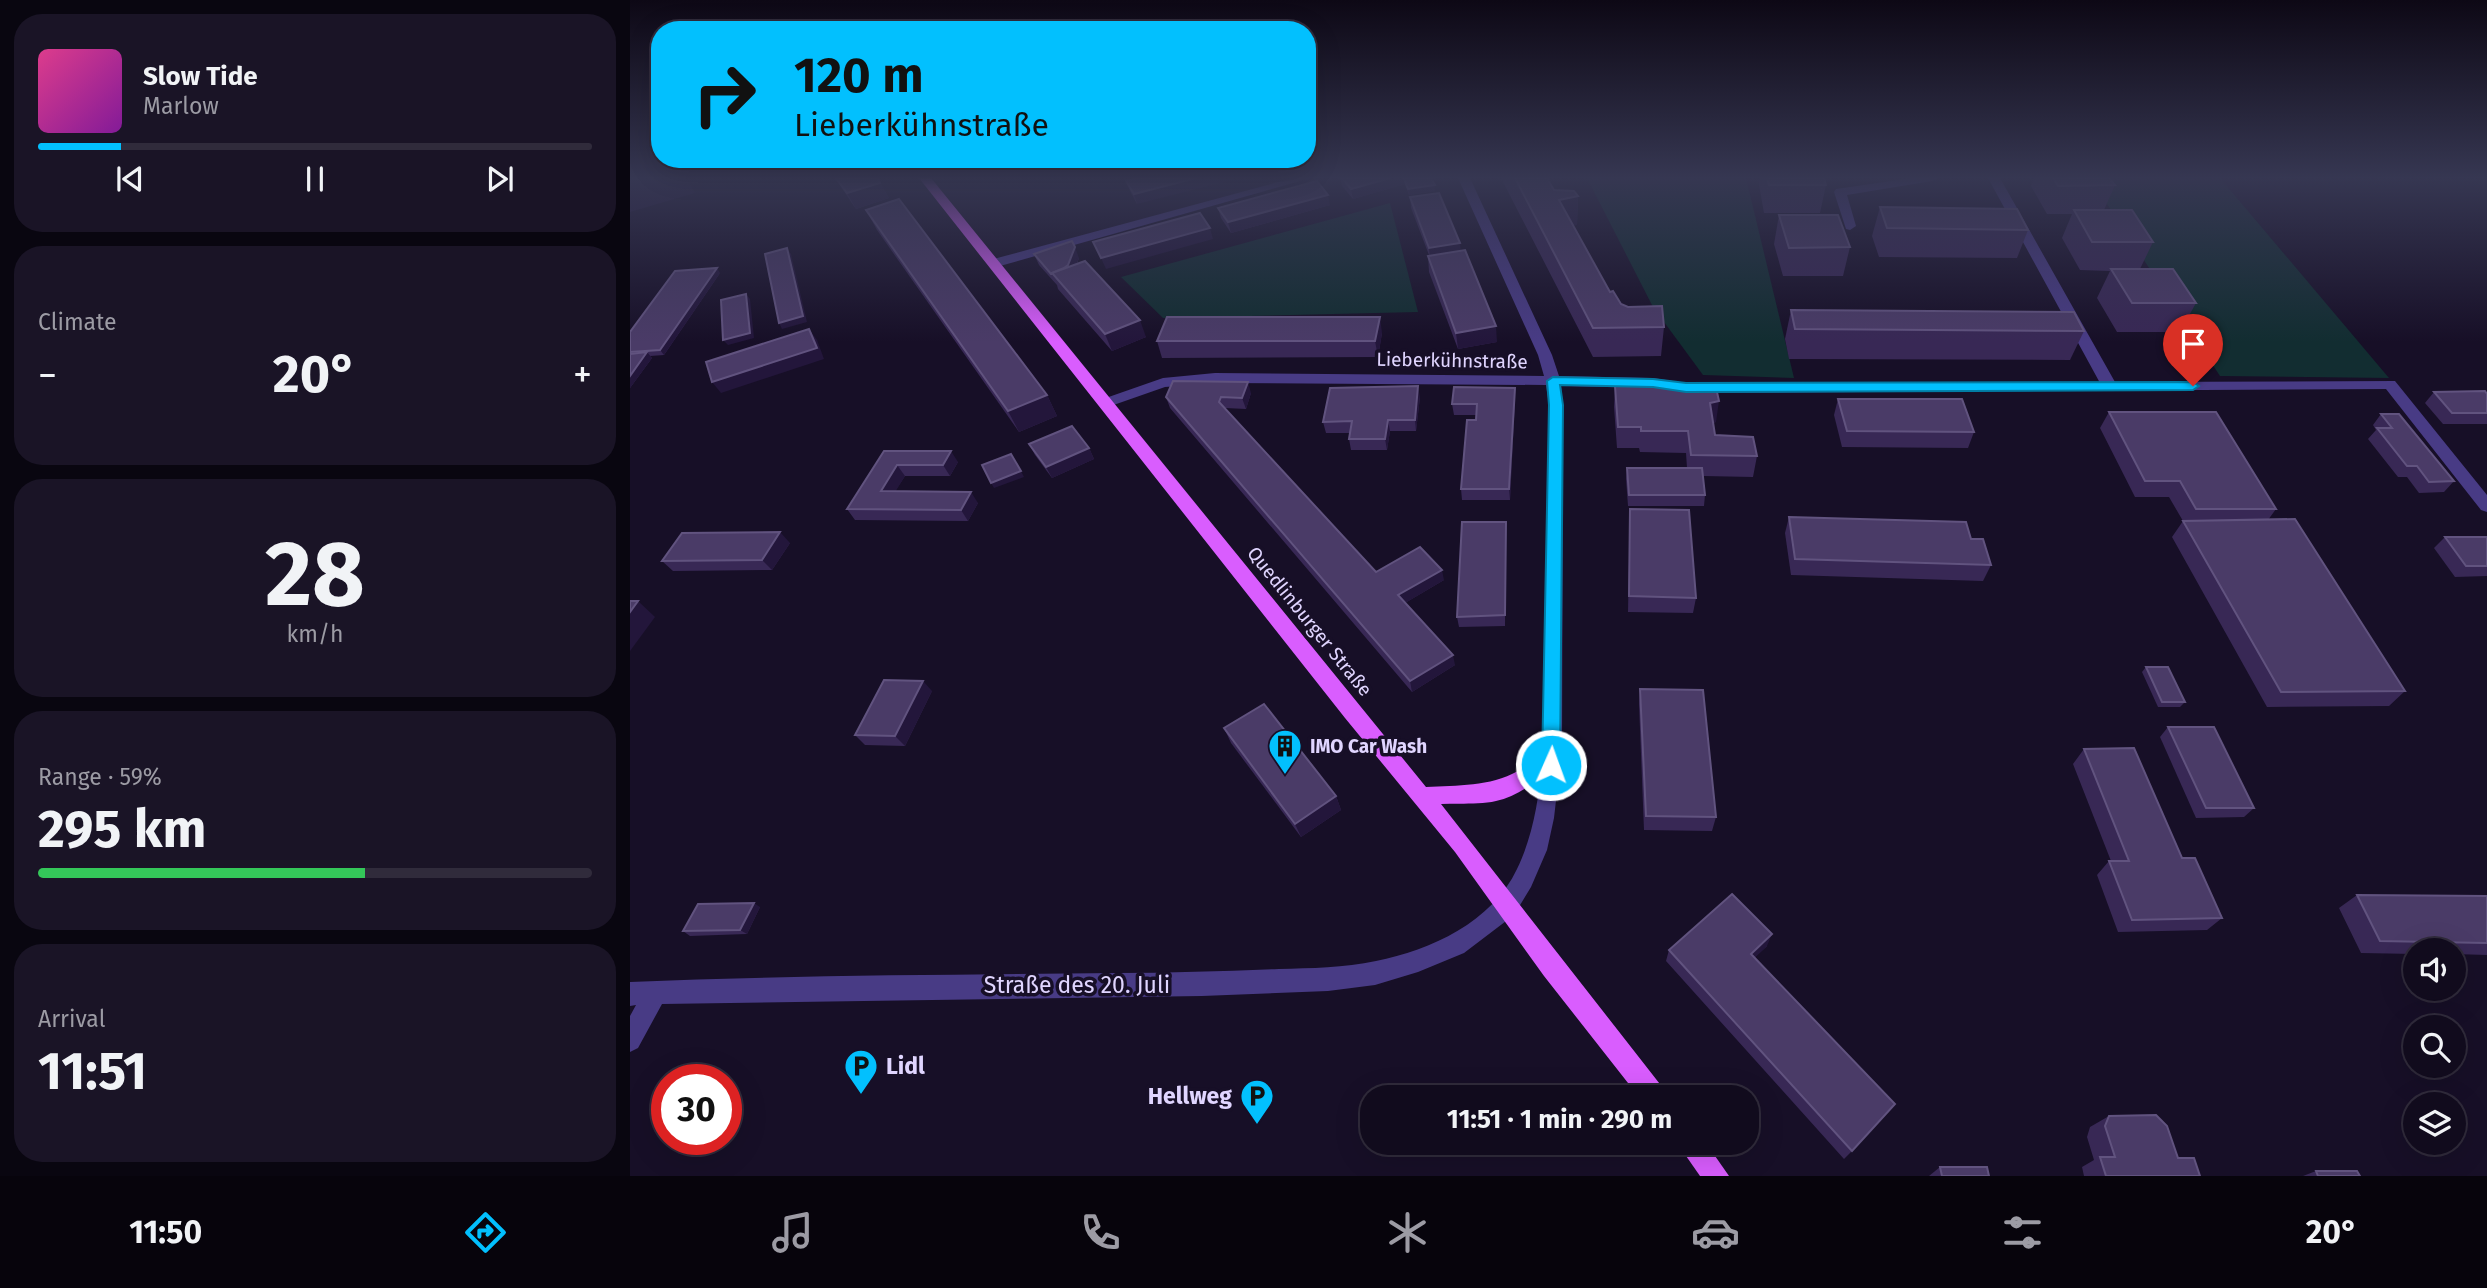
<!DOCTYPE html>
<meta charset="utf-8">
<style>
:root{--surface:#110b1d;--page:#1a1426;--text:#f1f3f6;--muted:#9c9ba4;--line:#302b3b;--accent:#02c0fe}
body{margin:0;font-family:"Fira Sans",sans-serif;background:var(--page);color:var(--text);height:100vh;display:flex;flex-direction:column;font-size:26px;white-space:nowrap}
*{box-sizing:border-box;margin:0}
p{font-size:23px;color:var(--muted)}
.icon{flex:none;width:38px;height:38px;fill:none;stroke:currentColor;stroke-width:2;stroke-linecap:round;stroke-linejoin:round}
.map{position:relative;flex:1;overflow:hidden}
.side{display:flex;flex-direction:column;gap:14px;padding:14px;background:#090610;width:630px}
.side>*{flex:none}
.top-card{position:absolute;left:21px;top:21px;width:665px;height:147px;border-radius:28px;box-shadow:0 7px 28px #0002,0 0 0 2px var(--line);background:#02c0fe;color:#111;overflow:hidden}
.tools{position:absolute;left:1773px;top:938px;display:grid;gap:14px}
.tools a{display:grid;place-items:center;width:63px;height:63px;border-radius:50%;background:var(--surface);box-shadow:0 7px 28px #0002,0 0 0 2px var(--line);font-size:35px}
.speed{position:absolute;left:21px;top:1064px;display:flex;gap:14px;font-size:35px;font-weight:700;text-align:center}
.speed>*{display:grid;place-content:center;width:91px;height:91px;border-radius:50%;background:var(--surface);box-shadow:0 7px 28px #0002,0 0 0 2px var(--line);line-height:1}
.speed .limit{border:10px solid #d22;background:#fff;color:#111}
.pin{position:absolute;display:grid;place-items:center;width:60px;height:60px;color:#fff;margin:-72px -30px;border-radius:50% 50% 50% 0;rotate:-45deg;box-shadow:0 0 7px #0007}
.pin .icon{rotate:45deg}
.me{position:absolute;width:77px;margin:-38px;rotate:2deg;stroke-linejoin:round;filter:drop-shadow(0 0 5px #0008)}
.turn{display:flex;align-items:center;gap:24px;height:147px;padding:0 28px;font-size:32px}
.turn .icon{width:91px;height:91px;stroke-width:2.5}
.turn b{display:block;font-size:49px;line-height:60px}
.big{font-size:52px;font-weight:700;line-height:1.1}
.side .card{flex:1;display:flex;flex-direction:column;justify-content:center;gap:10px;min-width:0;padding:0 24px;border-radius:28px;background:var(--page)}
.side .dial{align-items:center;gap:0}
.dial b{font-size:91px;line-height:1}
.song{display:flex;align-items:center;gap:21px}
.cover{width:84px;height:84px;border-radius:10px;background:linear-gradient(135deg,hsl(330 70% 55%),hsl(290 70% 35%))}
.played{height:7px;border-radius:4px;background:linear-gradient(90deg,var(--accent) 15%,var(--line) 15%)}
.keys{display:flex;justify-content:space-around;direction:ltr}
.heat{display:flex;justify-content:space-between;align-items:center;font-size:38px;direction:ltr}
.charge{height:10px;border-radius:5px;background:linear-gradient(90deg,#34c759 59%,var(--line) 0)}
.trip{position:absolute;left:730px;top:1085px;width:399px;height:70px;border-radius:28px;background:var(--surface);box-shadow:0 7px 28px #0002,0 0 0 2px var(--line);font-weight:700;line-height:70px;text-align:center}
.tab-bar{display:flex;height:112px;justify-content:space-around;align-items:center;background:#07040c;color:var(--muted)}
.tab-bar .icon{width:49px;height:49px}
.tab-bar .on{color:var(--accent)}
.tab-bar b{font-size:32px;color:var(--text)}
main{display:flex;flex:1;min-height:0}
.map>svg:first-child{display:block}
.green{fill:#122d31}
.lines{fill:none;stroke-linecap:round;stroke-linejoin:round}
.minor{fill:#483b85;fill-rule:evenodd}
.major{fill:#d95dfe;fill-rule:evenodd}
.wall{fill:#382855}
.shaded-wall{fill:#23163b}
.building{fill:#4a3b67;stroke:#61537f;stroke-width:2}
.route{fill:#02c0fe;stroke:#017da5;stroke-width:2}
.labels{text-anchor:middle;stroke-width:7;stroke-linejoin:round;paint-order:stroke}
.street-label{font-size:19px;fill:#e0d5ff;stroke:#170f27}
.poi-label{font-size:19px;font-weight:bold;fill:#e0d5ff;stroke:#170f27;text-anchor:start}
.near-street-label{font-size:23px;fill:#e0d5ff;stroke:#170f27}
.near-poi-label{font-size:23px;font-weight:bold;fill:#e0d5ff;stroke:#170f27;text-anchor:start}
</style>
<main>
<section class="side">
<div class="card">
<div class="song"><i class="cover"></i><div><b>Slow Tide</b><p>Marlow</p></div></div>
<div class="played"></div>
<div class="keys"><svg class="icon" aria-label="previous" viewBox="0 0 24 24"><path d="M18 5L8 12l10 7zM5 5v14"/></svg><svg class="icon" aria-label="pause" viewBox="0 0 24 24"><path d="M8 5v14M16 5v14"/></svg><svg class="icon" aria-label="next" viewBox="0 0 24 24"><path d="M6 5l10 7-10 7zM19 5v14"/></svg></div>
</div>
<div class="card"><p>Climate</p>
<div class="heat"><a>−</a><b class="big">20°</b><a>+</a></div>
</div>
<div class="card dial"><b>28</b><p>km/h</p></div>
<div class="card"><p>Range · 59%</p><b class="big">295 km</b><div class="charge"></div></div>
<div class="card"><p>Arrival</p><b class="big">11:51</b></div>
</section>
<div class="map">
<svg width="1857" height="1176" viewBox="0 0 1857 1176">
<rect width="100%" height="100%" fill="#170f27"/>
<g class="green">
<path d="M957,178H1116L1164,378L1073,375L1023,307Z"/>
<path d="M1460,178H1590L1759,378L1590,376Z"/>
<path d="M760,203L788,312L533,318L491,277Z"/>
</g>
<g class="lines">
<g class="minor">
<path d="M663,178H681L370,266H360L359,263L360,260Z"/>
<path d="M828,178H840L922,355L929,376L1023,378L1056,383H1470L1358,178H1370L1485,382L1765,381L1857,495V512L1851,510L1756,389L1056,393L1023,388L931,386L933,405L932,748L924,818L917,850L901,887L884,915L834,953L788,972L745,985L698,991L572,996L32,1004L8,1048L0,1052V1016L6,1005L0,1006V982C163,975 326,975 488,973C542,973 595,971 649,969C681,968 714,968 746,961C801,950 862,922 887,869C919,803 913,714 914,642C916,563 917,484 919,405L916,385L585,383L535,387L475,408L468,403L470,400L533,378L585,373L914,376L908,355Z"/>
<path d="M1282,178H1308L1302,181L1217,195L1226,226L1220,230L1216,229L1204,192L1206,189Z"/>
</g>
<g class="major">
<path d="M289,178H301L796,787C828,785 859,787 888,771C902,763 910,735 929,742L932,748C920,773 893,795 866,801C849,805 828,803 811,804L1033,1088L1036,1097H1009L914,976L825,852L715,718Z"/>
<path d="M1047,1143H1076L1099,1176H1070Z"/>
</g>
</g>
<g class="wall">
<path d="M205,178H247L259,198L226,209Z"/>
<path d="M509,178L507,204L500,191L496,181Z"/>
<path d="M710,178H801L805,191L779,195L775,184L723,199L712,186Z"/>
<path d="M871,178H917L924,190L948,196L947,225H943L980,292L991,304L1034,327L1031,356L963,357Z"/>
<path d="M1130,178H1194L1196,185L1190,213H1134L1129,185Z"/>
<path d="M1404,178H1479L1485,185L1474,210L1523,242L1510,269L1566,303L1550,332H1487L1467,298L1480,271L1450,270L1432,238L1442,214H1417L1401,186Z"/>
<path d="M780,197L830,251L867,342L828,349L799,272L798,256L799,255L781,208Z"/>
<path d="M700,205L601,233L591,218L588,208Z"/>
<path d="M1250,207L1398,230L1387,258L1249,257L1242,236Z"/>
<path d="M236,210L417,395L427,416L389,432L247,230Z"/>
<path d="M1149,215L1220,247L1213,276H1153L1144,244Z"/>
<path d="M404,254L449,258L447,264L516,337L482,351L428,289L427,285L409,265Z"/>
<path d="M90,273L34,355L20,356L22,358L0,388V332Z"/>
<path d="M1161,310L1454,331L1440,360L1159,359L1155,339Z"/>
<path d="M752,333L748,357L532,358L527,341Z"/>
<path d="M985,386L1077,390L1086,422L1083,423L1085,435L1127,456L1123,477L1073,476L1075,495L1074,506H998L996,479L997,468H1057L1056,453L1010,452L1009,448H987L984,407Z"/>
<path d="M885,388V399L880,500H832L831,489L846,415H824L822,404Z"/>
<path d="M1804,392L1857,394V424H1813L1795,403Z"/>
<path d="M621,393L616,409L595,408L746,572L814,580L775,603L825,665L782,692L540,408L536,397Z"/>
<path d="M790,397L786,431H760L757,450H721L719,439L720,433H696L693,422Z"/>
<path d="M1208,399L1344,432L1338,448L1212,447L1204,415Z"/>
<path d="M1479,412L1646,509L1638,520L1775,691L1759,706L1637,707L1542,537L1553,521L1539,497H1505L1470,428Z"/>
<path d="M1751,414L1824,481L1814,492L1789,493L1777,477H1768L1738,439L1746,430L1743,425Z"/>
<path d="M399,444L459,448L464,459L422,478L405,455Z"/>
<path d="M254,451L328,462L320,476H275L265,491L348,503L338,521L225,520L217,509Z"/>
<path d="M1000,509L1066,598L1063,613L998,612Z"/>
<path d="M1159,517L1341,539L1361,565L1353,581L1161,575L1155,533Z"/>
<path d="M876,522L875,626L829,627L827,617Z"/>
<path d="M1815,537H1857V576L1825,577L1804,548Z"/>
<path d="M160,543L142,570L43,571L32,561Z"/>
<path d="M1516,667L1555,702L1550,707H1528L1512,672Z"/>
<path d="M1010,689L1086,817L1082,831L1014,830L1009,704Z"/>
<path d="M302,691L275,746L235,745L225,735Z"/>
<path d="M1538,727L1624,808L1614,817L1566,818L1530,737Z"/>
<path d="M594,728L706,796L711,810L671,837L601,743Z"/>
<path d="M1454,749L1552,858L1592,918L1577,930L1488,932L1467,875L1479,861H1481L1443,764Z"/>
<path d="M1727,895L1857,896V955L1824,954V950H1785V954L1731,953L1709,908Z"/>
<path d="M130,907L117,934L60,936L53,931Z"/>
<path d="M1137,946L1124,958L1222,1151L1214,1159L1036,961L1039,950Z"/>
<path d="M1479,1116L1548,1158L1570,1176H1454L1452,1167L1464,1160L1457,1137L1460,1127Z"/>
<path d="M1310,1167L1359,1176H1299Z"/>
<path d="M1686,1171L1730,1176H1673Z"/>
</g>
<g class="shaded-wall">
<path d="M0,178H56L65,193L0,212Z"/>
<path d="M566,178H610L507,204L504,194Z"/>
<path d="M760,178H799L774,179L775,184L723,199L721,189Z"/>
<path d="M250,183L259,198L226,209L217,193Z"/>
<path d="M805,185V191L779,195L778,189Z"/>
<path d="M698,195L700,205L601,233L598,222Z"/>
<path d="M948,196L947,225L929,228V200Z"/>
<path d="M580,228L583,239L476,269L471,258Z"/>
<path d="M830,243L831,254L800,259L799,248Z"/>
<path d="M445,247L449,258L442,275L432,271Z"/>
<path d="M157,248L161,254L177,322L152,329L149,323Z"/>
<path d="M87,268L90,273L34,355L30,350Z"/>
<path d="M116,294L120,299L124,338L98,345L93,340Z"/>
<path d="M750,317L752,333L748,357L745,341Z"/>
<path d="M510,320L516,337L482,351L475,334Z"/>
<path d="M866,326L867,342L828,349L826,333Z"/>
<path d="M179,329L187,340L194,359L91,393L82,382Z"/>
<path d="M17,352L22,358L0,388V376Z"/>
<path d="M618,382L621,393L616,409L612,398Z"/>
<path d="M788,386L790,397L786,431L785,420Z"/>
<path d="M885,388V399L880,500L879,489Z"/>
<path d="M417,395L427,416L389,432L378,411Z"/>
<path d="M1089,401L1086,422L1077,424L1080,403Z"/>
<path d="M758,420L760,431L757,450L755,439Z"/>
<path d="M459,448L464,459L422,478L416,467Z"/>
<path d="M321,451L328,462L320,476L313,465Z"/>
<path d="M267,465L275,476L259,502L251,491Z"/>
<path d="M391,471L394,477L364,488L361,483Z"/>
<path d="M341,492L348,503L338,521L331,510Z"/>
<path d="M150,532L160,543L142,570L132,560Z"/>
<path d="M812,570L814,580L770,606L768,595Z"/>
<path d="M8,601L25,617L0,651V612Z"/>
<path d="M823,655L825,665L782,692L780,681Z"/>
<path d="M293,681L302,691L275,746L265,736Z"/>
<path d="M706,796L711,810L671,837L665,824Z"/>
<path d="M124,903L130,907L117,934L110,930Z"/>
<path d="M1142,934L1137,946L1116,966L1121,954Z"/>
</g>
<g class="building">
<path d="M206,178H247L250,183L217,193Z"/>
<path d="M509,178H566L504,194L496,181Z"/>
<path d="M712,178H760L721,189Z"/>
<path d="M780,178H801L805,185L778,189L774,179Z"/>
<path d="M885,178H917L924,190L944,191L948,196L929,200L980,292L983,291L991,304L998,307L1032,306L1034,327L963,328Z"/>
<path d="M1137,178H1194L1196,185H1139Z"/>
<path d="M1423,178H1479L1485,185L1428,186Z"/>
<path d="M687,181L698,195L598,222L588,208Z"/>
<path d="M809,193L830,243L799,248L780,197Z"/>
<path d="M269,199L417,395L378,411L236,210Z"/>
<path d="M1250,207L1387,209L1398,230L1257,228Z"/>
<path d="M1444,210H1502L1523,242H1462Z"/>
<path d="M570,213L580,228L471,258L463,242Z"/>
<path d="M1149,215H1208L1220,247L1159,248Z"/>
<path d="M442,241L445,247L438,265L434,268L422,273V274H421L404,254Z"/>
<path d="M157,248L173,316L149,323L135,254Z"/>
<path d="M835,250L866,326L826,333L798,256Z"/>
<path d="M455,261L510,320L475,334L422,273Z"/>
<path d="M87,268L30,350L0,352V332L45,271Z"/>
<path d="M1481,269H1543L1566,303H1502Z"/>
<path d="M116,294L120,333L93,340L91,300Z"/>
<path d="M1161,310L1444,312L1454,331L1165,329Z"/>
<path d="M537,317H750L745,341H527Z"/>
<path d="M179,329L187,348L82,382L76,362Z"/>
<path d="M17,352L0,376V354Z"/>
<path d="M543,381L618,382L612,398L591,397L589,402L746,572L790,547L812,570L768,595L823,655L780,681L536,397Z"/>
<path d="M1076,385L1077,390L1087,392L1089,401L1080,403L1085,435L1123,437L1127,456L1061,455L1058,431H1011V427H988L985,386Z"/>
<path d="M788,386L785,420H758L755,439H719L722,421L693,422L700,388Z"/>
<path d="M824,387L885,388L879,489H831L837,420H846L847,404H822Z"/>
<path d="M1855,391L1857,394V413H1822L1804,392Z"/>
<path d="M1208,399H1332L1344,432L1217,431Z"/>
<path d="M1479,412H1586L1646,509H1566L1550,481H1515Z"/>
<path d="M1751,414H1769L1824,481L1799,482L1787,466H1777L1747,428H1762Z"/>
<path d="M442,426L459,448L416,467L399,444Z"/>
<path d="M254,451H321L313,465H267L251,491L341,492L331,510L217,509Z"/>
<path d="M381,454L391,471L361,483L352,465Z"/>
<path d="M997,468H1072L1075,495H999Z"/>
<path d="M1000,509L1059,510L1066,598L999,596Z"/>
<path d="M1159,517L1336,522L1341,539H1353L1361,565L1165,559Z"/>
<path d="M1665,519L1775,691L1651,692L1553,521Z"/>
<path d="M832,522H876L875,615L827,617Z"/>
<path d="M150,532L132,560L32,561L52,533Z"/>
<path d="M1815,537H1857V566H1836Z"/>
<path d="M0,601H8L0,612Z"/>
<path d="M1516,667H1538L1555,702H1532Z"/>
<path d="M254,680L293,681L265,736L225,735Z"/>
<path d="M1010,689L1073,690L1086,817L1016,816Z"/>
<path d="M634,704L706,796L665,824L594,728Z"/>
<path d="M1538,727H1584L1624,808H1576Z"/>
<path d="M1504,748L1552,858H1565L1592,918L1502,920L1479,861H1499L1454,749Z"/>
<path d="M1102,894L1142,934L1121,954L1265,1104L1222,1151L1039,950Z"/>
<path d="M1727,895L1857,896V943L1750,941Z"/>
<path d="M124,903L110,930L53,931L68,904Z"/>
<path d="M1526,1115L1537,1126L1548,1158H1564L1570,1176H1476L1470,1157H1485L1475,1126L1479,1116Z"/>
<path d="M1310,1167H1357L1359,1176H1312Z"/>
<path d="M1686,1171H1727L1730,1176H1688Z"/>
</g>
<linearGradient id="sky" x2="0" y2="1"><stop stop-color="#0d0815"/><stop offset="0.52" stop-color="#363752"/><stop offset="1" stop-color="#363752" stop-opacity="0"/></linearGradient>
<rect width="1857" height="342" fill="url(#sky)"/>
<path class="route" d="M923,377L1023,379L1056,383L1563,382L1569,386L1563,390L1056,392L1023,387L930,385L933,405L930,765L928,771L921,773L915,771L912,765L919,405L917,381Z"/>
<defs>
<symbol id="building-pin" viewBox="-11 -11 22 30"><path d="M0 17L-7.5 6A9.5 9.5 0 1 1 7.5 6Z" fill="#02c0fe" stroke="#170f27"/><path d="M-4-6H4V6H1V3H-1V6H-4ZM-2.5-4.3h1.7v1.8h-1.7ZM.8-4.3h1.7v1.8H.8ZM-2.5-1h1.7V.8h-1.7ZM.8-1h1.7V.8H.8Z" fill="#111"/></symbol>
<symbol id="parking-pin" viewBox="-11 -11 22 30"><path d="M0 17L-7.5 6A9.5 9.5 0 1 1 7.5 6Z" fill="#02c0fe" stroke="#170f27"/><path d="M-3.5-5.5H1a3.5 3.5 0 0 1 0 7H-1V5.5H-3.5ZM-1-3.4V-.6H.8a1.4 1.4 0 0 0 0-2.8Z" fill="#111"/></symbol>
</defs>
<g fill-rule="evenodd">
<use href="#building-pin" x="636" y="727" width="38" height="52"/>
<use href="#parking-pin" x="212" y="1047" width="38" height="52"/>
<use href="#parking-pin" x="608" y="1077" width="38" height="52"/>
</g>
<g class="labels">
<g class="street-label">
<text transform="translate(822 360) rotate(1)" y="7">Lieberkühnstraße</text>
<text transform="translate(680 621) rotate(51)" y="7">Quedlinburger Straße</text>
</g>
<g class="poi-label">
<text x="680" y="753">IMO Car Wash</text>
</g>
<g class="near-street-label">
<text x="447" y="993">Straße des 20. Juli</text>
</g>
<g class="near-poi-label">
<text x="256" y="1074">Lidl</text>
<text x="602" y="1104" text-anchor="end">Hellweg</text>
</g>
</g>
</svg>
<div class="tools">
<a><svg class="icon" aria-label="sound" viewBox="0 0 24 24"><path d="M4 9h4l5-4v14l-5-4H4zM17 9q2 3 0 6"/></svg></a>
<a><svg class="icon" aria-label="search" viewBox="0 0 24 24"><circle cx="10" cy="10" r="6"/><path d="M15 15l6 6"/></svg></a>
<a><svg class="icon" aria-label="layers" viewBox="0 0 24 24"><path d="M12 4l9 5-9 5-9-5zM3 14l9 5 9-5"/></svg></a>
</div>
<div class="speed"><div class="limit">30</div></div>
<div class="pin" style="left:1563px;top:386px;background:#d93025"><svg class="icon" aria-label="arrive" viewBox="0 0 24 24"><path d="M6 21V4h12l-3 4 3 4H6"/></svg></div>
<svg class="me" style="left:921px;top:765px" viewBox="-20 -20 40 40"><circle r="17" fill="#02c0fe" stroke="#fff" stroke-width="3"/><path d="M0-11L8 9 0 5-8 9z" fill="#fff"/></svg>
<div class="trip">11:51 · 1 min · 290 m</div>
<div class="top-card">
<div class="turn"><svg class="icon" aria-label="right" viewBox="0 0 24 24"><path d="M7 20v-9h11M14 6l5 5-5 5"/></svg><div><b>120 m</b>Lieberkühnstraße</div></div>
</div>
</div>
</main>
<nav class="tab-bar">
<b>11:50</b>
<svg class="icon on" aria-label="directions" viewBox="0 0 24 24"><path d="M12 3l9 9-9 9-9-9zM9 14v-3h6M13 9l2 2-2 2"/></svg>
<svg class="icon" aria-label="music" viewBox="0 0 24 24"><path d="M9 18V5l10-2v13"/><circle cx="6" cy="18" r="3"/><circle cx="16" cy="16" r="3"/></svg>
<svg class="icon" aria-label="phone" viewBox="0 0 24 24"><path d="M5 4h4l2 5-3 2q2 4 5 5l2-3 5 2v4C11 20 4 13 5 4z"/></svg>
<svg class="icon" aria-label="climate" viewBox="0 0 24 24"><path d="M12 3v18M4 7l16 10M4 17L20 7"/></svg>
<svg class="icon" aria-label="car" viewBox="0 0 24 24"><path d="M5 17H2v-5l4-1 3-4h7l3 4 3 1v5h-3M9 17h6M6 11h13"/><circle cx="7" cy="17" r="2"/><circle cx="17" cy="17" r="2"/></svg>
<svg class="icon" aria-label="filters" viewBox="0 0 24 24"><path d="M4 7h16M4 17h16"/><circle cx="9" cy="7" r="2"/><circle cx="15" cy="17" r="2"/></svg>
<b>20°</b>
</nav>
